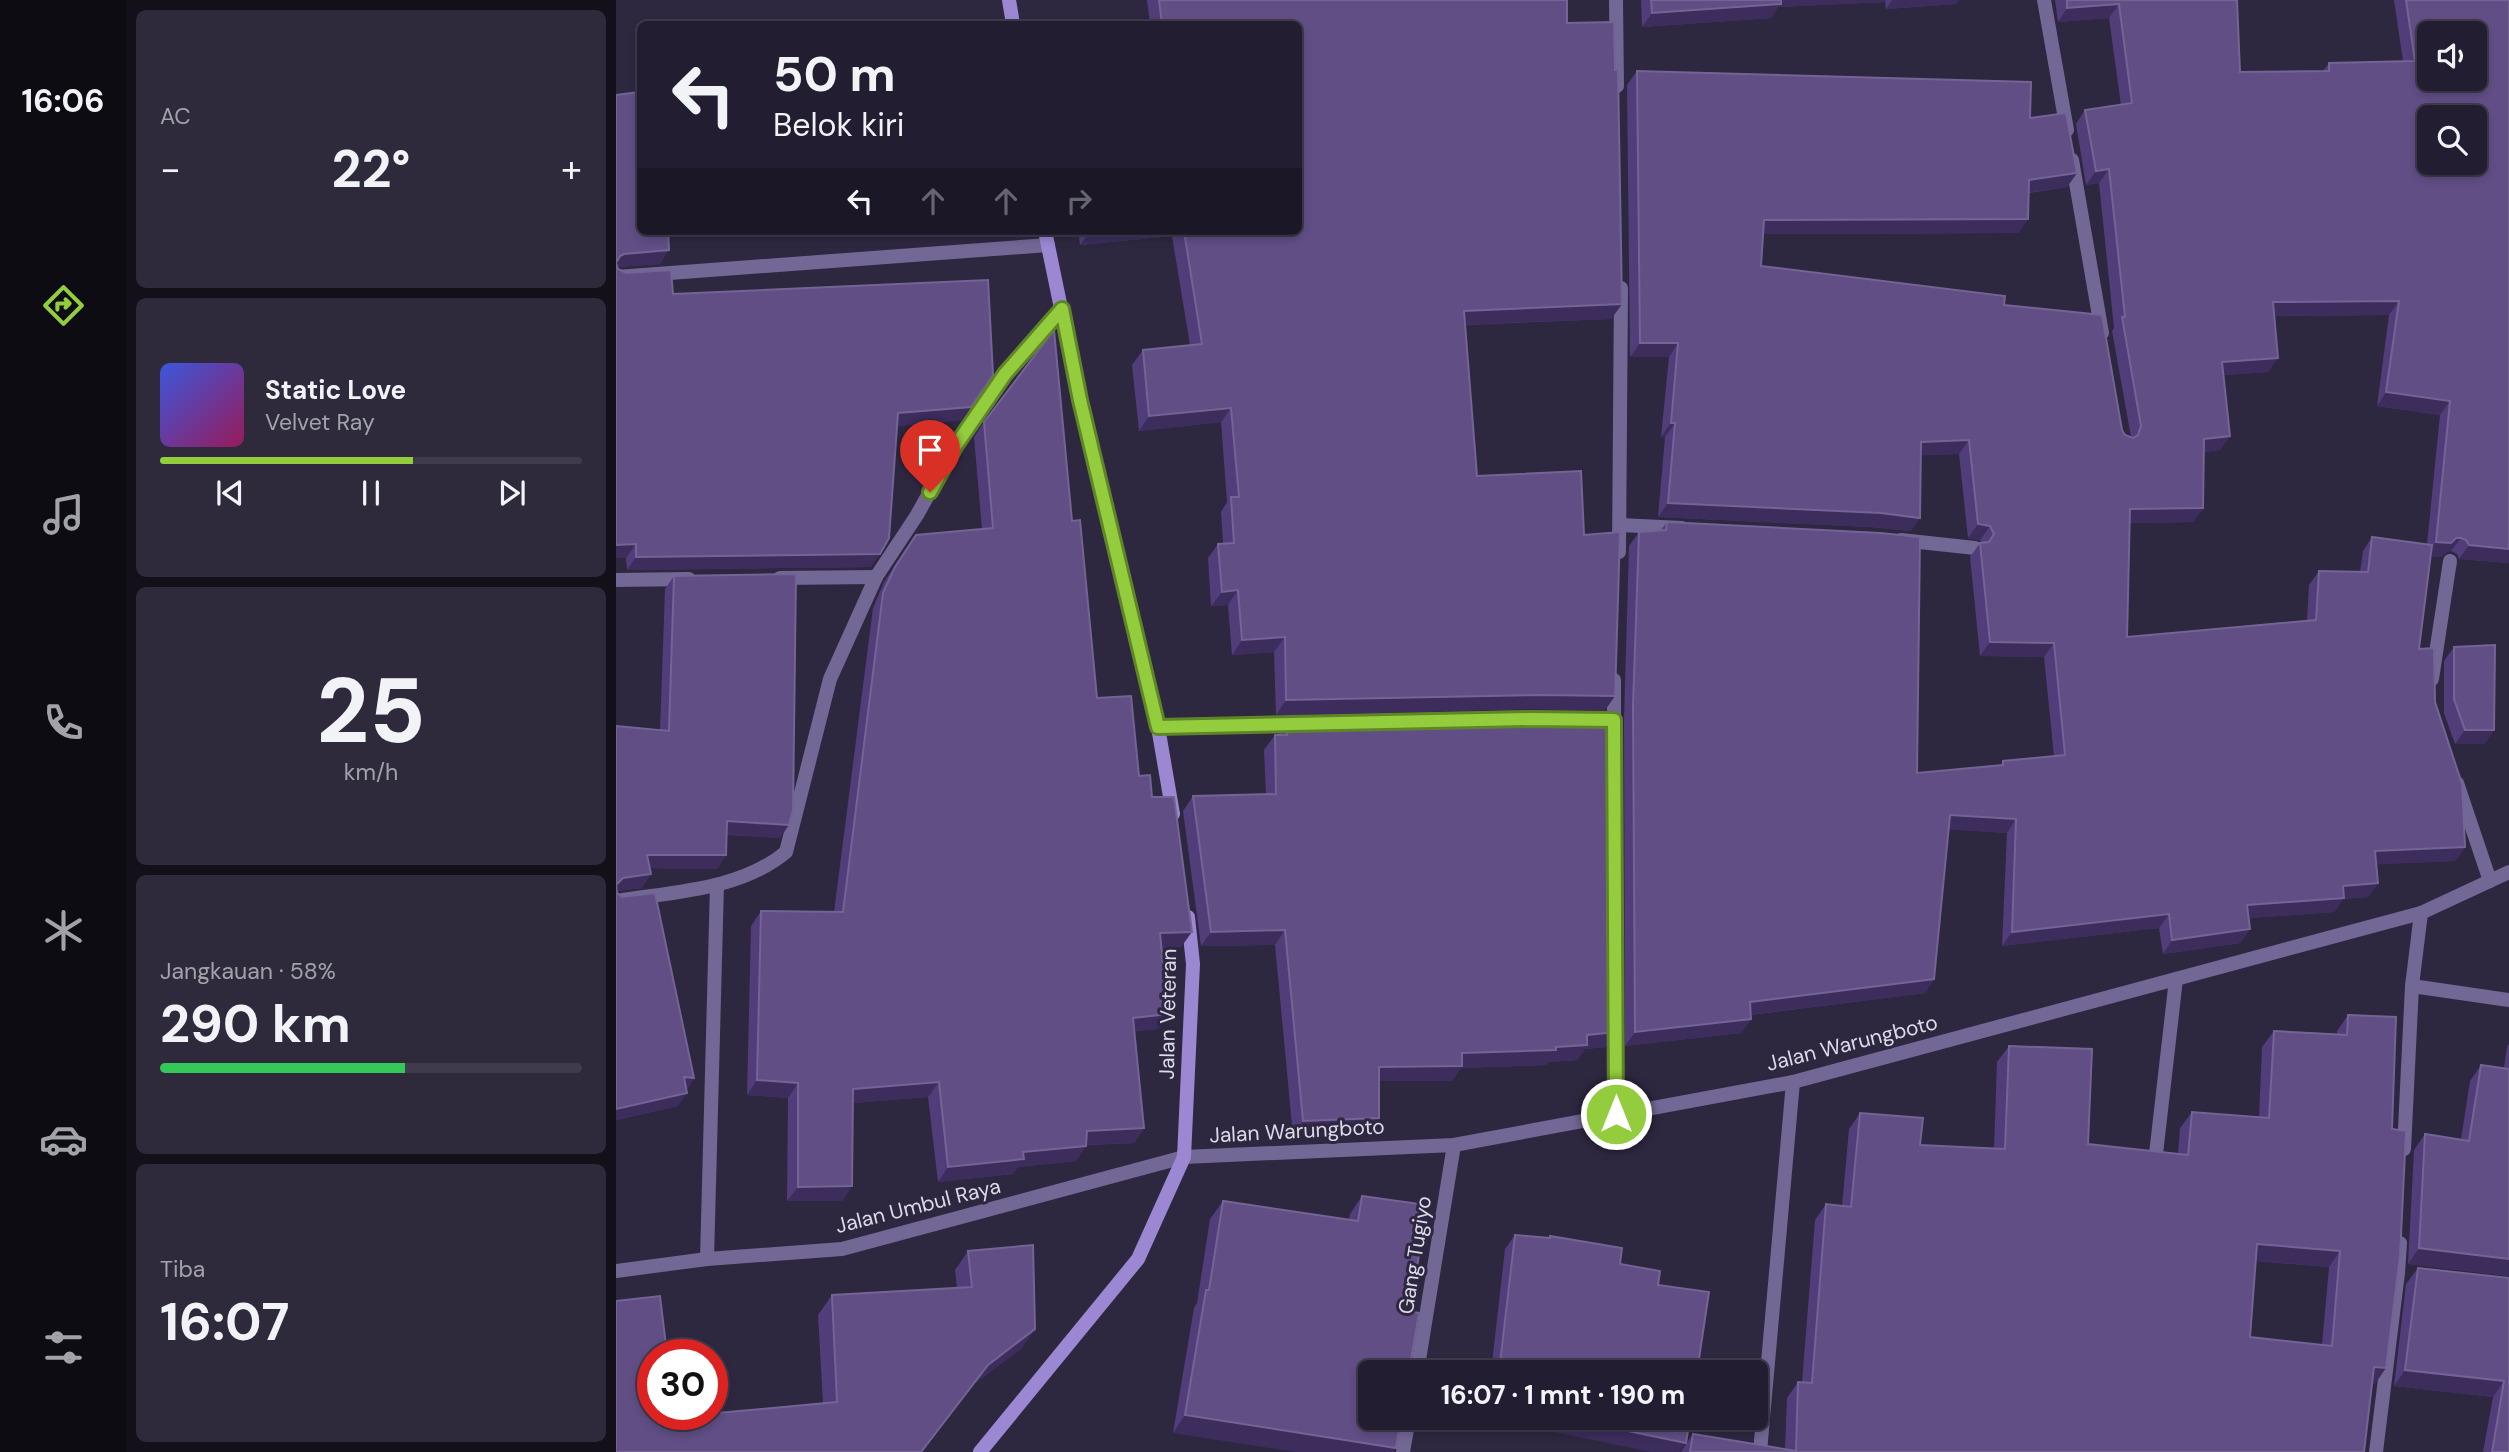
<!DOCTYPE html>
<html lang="id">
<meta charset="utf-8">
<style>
:root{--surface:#221d30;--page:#2e2a3c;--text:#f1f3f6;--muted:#a2a2ab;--line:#3f3b4c;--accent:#93cc3d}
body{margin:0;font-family:"DM Sans",sans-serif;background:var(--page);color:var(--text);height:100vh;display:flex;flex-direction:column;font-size:26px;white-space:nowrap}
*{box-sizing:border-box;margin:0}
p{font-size:23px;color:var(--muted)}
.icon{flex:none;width:38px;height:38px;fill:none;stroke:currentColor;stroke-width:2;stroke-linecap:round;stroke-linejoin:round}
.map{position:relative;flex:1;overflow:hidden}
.side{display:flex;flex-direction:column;gap:10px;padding:10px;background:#13101a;width:490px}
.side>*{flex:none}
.banner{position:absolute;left:21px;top:21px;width:665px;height:214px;border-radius:10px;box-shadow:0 4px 10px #0003,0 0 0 2px var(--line);background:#221d30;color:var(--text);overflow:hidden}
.fabs{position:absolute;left:1801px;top:21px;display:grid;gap:14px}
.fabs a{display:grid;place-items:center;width:70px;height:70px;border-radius:10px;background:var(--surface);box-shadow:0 4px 10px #0003,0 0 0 2px var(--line);font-size:35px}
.speed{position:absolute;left:21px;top:1339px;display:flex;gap:14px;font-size:35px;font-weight:700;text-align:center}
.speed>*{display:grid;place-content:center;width:91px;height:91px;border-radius:50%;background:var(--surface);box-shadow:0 4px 10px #0003,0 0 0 2px var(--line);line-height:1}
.speed .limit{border:10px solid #d22;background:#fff;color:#111}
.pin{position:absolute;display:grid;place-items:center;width:60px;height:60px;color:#fff;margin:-72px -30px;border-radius:50% 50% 50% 0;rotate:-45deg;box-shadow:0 0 7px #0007}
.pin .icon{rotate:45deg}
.me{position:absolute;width:77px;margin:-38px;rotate:0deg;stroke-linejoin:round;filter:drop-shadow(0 0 5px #0008)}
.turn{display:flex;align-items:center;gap:24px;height:147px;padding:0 21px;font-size:32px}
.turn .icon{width:91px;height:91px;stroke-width:2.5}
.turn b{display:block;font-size:49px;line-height:60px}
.lanes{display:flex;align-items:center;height:66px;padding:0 21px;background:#0003;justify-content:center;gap:35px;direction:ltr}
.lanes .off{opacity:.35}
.big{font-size:52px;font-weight:700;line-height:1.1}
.side .tile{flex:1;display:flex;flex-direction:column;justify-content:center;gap:10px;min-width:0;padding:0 24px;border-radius:10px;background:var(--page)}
.side .dial{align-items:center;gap:0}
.dial b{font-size:91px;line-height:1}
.song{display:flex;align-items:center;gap:21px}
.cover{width:84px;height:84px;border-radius:10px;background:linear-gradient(135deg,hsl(230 70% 55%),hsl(330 70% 35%))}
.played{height:7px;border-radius:4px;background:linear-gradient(90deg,var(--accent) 60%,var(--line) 60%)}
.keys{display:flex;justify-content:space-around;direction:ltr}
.heat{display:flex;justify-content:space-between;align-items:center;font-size:38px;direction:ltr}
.charge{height:10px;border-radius:5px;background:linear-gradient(90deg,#34c759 58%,var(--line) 0)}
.trip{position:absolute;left:742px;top:1360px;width:410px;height:70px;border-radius:10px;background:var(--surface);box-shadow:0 4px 10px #0003,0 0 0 2px var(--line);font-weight:700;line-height:70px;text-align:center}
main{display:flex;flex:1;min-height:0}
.dock{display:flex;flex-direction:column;width:126px;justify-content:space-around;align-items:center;background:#0e0c13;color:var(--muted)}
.dock .icon{width:49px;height:49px}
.dock .on{color:var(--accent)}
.dock b{font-size:32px;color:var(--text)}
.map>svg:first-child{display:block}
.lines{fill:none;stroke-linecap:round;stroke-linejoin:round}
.street{stroke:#736796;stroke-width:14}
.secondary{stroke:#9c87d3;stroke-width:14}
.wall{fill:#513d79;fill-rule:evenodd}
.shaded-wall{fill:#3c2d5d}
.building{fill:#604e85;stroke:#736495;stroke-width:2;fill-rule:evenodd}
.route-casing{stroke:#608528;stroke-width:18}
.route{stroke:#93cc3d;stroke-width:12}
.labels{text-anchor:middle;stroke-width:6;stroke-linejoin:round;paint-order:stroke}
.street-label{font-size:21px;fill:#dddaea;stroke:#2e2740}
</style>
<main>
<nav class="dock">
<b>16:06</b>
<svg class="icon on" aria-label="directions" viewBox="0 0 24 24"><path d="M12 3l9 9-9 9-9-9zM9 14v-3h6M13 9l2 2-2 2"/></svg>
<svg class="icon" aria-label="music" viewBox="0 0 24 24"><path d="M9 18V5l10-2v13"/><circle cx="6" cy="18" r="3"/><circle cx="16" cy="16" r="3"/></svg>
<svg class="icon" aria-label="phone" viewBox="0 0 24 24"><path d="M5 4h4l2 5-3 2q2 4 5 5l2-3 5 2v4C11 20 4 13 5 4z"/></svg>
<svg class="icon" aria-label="climate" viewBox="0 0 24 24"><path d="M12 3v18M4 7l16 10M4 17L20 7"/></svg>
<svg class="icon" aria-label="car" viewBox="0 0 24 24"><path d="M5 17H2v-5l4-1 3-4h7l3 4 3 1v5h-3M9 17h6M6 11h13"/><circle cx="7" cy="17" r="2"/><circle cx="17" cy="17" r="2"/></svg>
<svg class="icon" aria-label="filters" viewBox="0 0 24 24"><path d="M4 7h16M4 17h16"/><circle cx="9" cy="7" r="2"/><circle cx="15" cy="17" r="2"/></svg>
</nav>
<section class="side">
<div class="tile"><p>AC</p>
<div class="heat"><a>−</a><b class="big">22°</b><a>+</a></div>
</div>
<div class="tile">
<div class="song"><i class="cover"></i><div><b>Static Love</b><p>Velvet Ray</p></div></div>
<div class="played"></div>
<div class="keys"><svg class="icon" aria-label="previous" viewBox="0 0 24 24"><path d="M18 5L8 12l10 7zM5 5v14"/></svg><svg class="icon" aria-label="pause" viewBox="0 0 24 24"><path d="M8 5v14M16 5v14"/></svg><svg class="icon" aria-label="next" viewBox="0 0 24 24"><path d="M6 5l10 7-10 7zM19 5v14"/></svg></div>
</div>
<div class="tile dial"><b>25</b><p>km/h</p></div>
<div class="tile"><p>Jangkauan · 58%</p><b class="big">290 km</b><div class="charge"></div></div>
<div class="tile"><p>Tiba</p><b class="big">16:07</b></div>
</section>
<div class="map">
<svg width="1893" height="1452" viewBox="0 0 1893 1452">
<rect width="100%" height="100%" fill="#2e2740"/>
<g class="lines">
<g class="street">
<path d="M1000,0L1001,86"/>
<path d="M1428,0L1451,130"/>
<path d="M1456,160L1486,333"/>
<path d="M0,277L432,245"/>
<path d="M1004,525L1066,528"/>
<path d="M1285,540L1359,548"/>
<path d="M1003,552L1005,288"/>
<path d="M164,578L260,577"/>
<path d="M0,580L73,579"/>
<path d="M1816,679L1834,561"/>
<path d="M985,720H998V680"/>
<path d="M542,727L685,724"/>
<path d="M1841,783L1874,881"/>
<path d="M0,901C56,892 125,890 170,852L214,679L260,577L301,515L340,445L389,374L446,309"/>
<path d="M1796,986L1893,1000"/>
<path d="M1000,1016V1114"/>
<path d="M1788,1149L1796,986L1805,913"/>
<path d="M1540,1154L1560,979"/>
<path d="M91,1259L101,885"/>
<path d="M0,1271L91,1259L226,1249L568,1157L838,1145L1177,1082L1805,913L1893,872"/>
<path d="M801,1372L838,1145"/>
<path d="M787,1452L793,1418"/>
<path d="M1144,1452L1177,1082"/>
<path d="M1760,1452L1782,1273L1784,1243"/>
</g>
<g class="secondary">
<path d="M393,0L397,24"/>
<path d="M429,231L464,400L542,727L557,814"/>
<path d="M364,1452L522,1259L568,1157L577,964L572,917"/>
</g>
</g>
<g class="wall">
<path d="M531,0H951V23L1006,304L995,319L849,325L861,476L968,535L999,696L989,710L915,709L660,715L658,652L616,655L612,605L595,606L592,558L602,544L607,543L605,512L611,502L605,422L523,431L516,365L527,350L574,345L556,236L464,245L462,231H682V24H534Z"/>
<path d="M1025,0H1343L1340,4L1270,9L1269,2L1162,7L1155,18L1026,27Z"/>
<path d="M1439,0H1621L1624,72L1707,71L1713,63L1787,61L1778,0H1893V563L1843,559L1841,554L1835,551L1830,552L1825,557L1814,556L1803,649L1819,702L1849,847L1839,861L1760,864L1762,883L1752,897L1727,899L1718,912L1633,918L1634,929L1624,943L1547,954L1543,928L1386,946L1391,833L1332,829L1318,979L1309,993L1135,1015V1019L1125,1033L1009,1046L1008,720L1013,546L1023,532L1045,530L1051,522L1301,773L1384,766L1387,761L1438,756L1428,657L1364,656L1354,557L1364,543H1366L1364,540L1352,538L1343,454L1305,455L1295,531L1255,527L1042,517L1049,437H1045L1053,357H1014L1011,85L1021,71L1414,118L1461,173L1451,187L1413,193L1403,233L1147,234L1145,266L1388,305L1506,430L1509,435L1515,437L1496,331L1498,328L1483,183L1470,185L1460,124L1469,110L1505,105L1493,18L1442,22ZM1773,315L1761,406L1824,415L1811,544L1756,537L1747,551L1744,572L1703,571L1693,585L1691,620L1511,637L1513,523L1577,522L1587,508L1588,452L1604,450L1614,436L1608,375L1652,372L1658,316Z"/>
<path d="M0,95L44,264L1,267L2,269L345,420L281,426L255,567L11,570L10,558H0Z"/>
<path d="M368,422L456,521L481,698L523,776L536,797L565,947L545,948L552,1014L542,1029L518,1031L528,1128L518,1143L470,1145L460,1161L402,1167L397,1174L322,1182L312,1097L236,1103V1186L226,1201H171L172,1098L131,1095L135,926L145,911L218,912L257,608L268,582L300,535L366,529L358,437Z"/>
<path d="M58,576L164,838L111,835L110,855L101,869L34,868L26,888L1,891L78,1078L71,1089L62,1106L0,1120V726L44,731L49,589Z"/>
<path d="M1838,647L1878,730L1868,744H1839L1828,713V661Z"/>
<path d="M671,719L990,1047L969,1049L961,1060L932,1062L930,1065L845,1068L836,1081H763L753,1133L677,1136L659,945L585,946L567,811L577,796L650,794L648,750L659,735H661Z"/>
<path d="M1732,1015L1759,1384H1756L1748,1452H1065L1066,1450L1077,1434L1169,1449L1171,1398L1182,1382H1186L1199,1220L1210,1204L1226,1206L1233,1129L1244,1113L1304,1145L1378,1149L1381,1062L1393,1046L1472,1144L1562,1154L1564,1128L1576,1112L1643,1118L1646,1047L1658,1031L1721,1034V1031ZM1640,1261L1713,1267L1706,1345L1634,1337Z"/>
<path d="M1893,1044V1276L1792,1264L1798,1150L1809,1134L1845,1139L1854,1081L1865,1065L1888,1068L1891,1047Z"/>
<path d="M746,1196L811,1205L557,1433L578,1308L581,1303L594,1219L607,1201L733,1220L734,1214Z"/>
<path d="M899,1235L933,1238L934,1236L1004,1264L1042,1285L1081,1372H875L889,1249Z"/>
<path d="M352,1251L406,1348L358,1384L306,1452L58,1417L207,1403L202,1315L216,1295L341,1288L339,1270Z"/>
<path d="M1802,1268L1893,1278V1452H1867L1877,1397L1778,1386L1790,1284Z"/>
<path d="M869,1418H1074L913,1427L910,1432L868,1427Z"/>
</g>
<g class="shaded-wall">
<path d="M1160,0H1270L1269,2L1162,7L1155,18L1026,27L1036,13Z"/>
<path d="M1276,0H1343L1340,4L1270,9Z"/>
<path d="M1503,4L1493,18L1442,22L1451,8Z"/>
<path d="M1493,169L1483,183L1470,185L1480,171Z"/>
<path d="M1461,173L1451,187L1403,194L1413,180Z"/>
<path d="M1412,219L1403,233L1138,234L1148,220Z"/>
<path d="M474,231H560L556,236L464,245Z"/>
<path d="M53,250L44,264L0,267V261L4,256L8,254Z"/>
<path d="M1783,301L1773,315L1647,316L1657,302Z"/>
<path d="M1006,304L995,319L838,325L848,311Z"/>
<path d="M1024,343H1062L1053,357H1014Z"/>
<path d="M1662,358L1652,372L1596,376L1606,362Z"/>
<path d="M1770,392L1834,401L1824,415L1761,406Z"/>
<path d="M355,407L345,420L272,427L282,413Z"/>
<path d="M615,408L605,422L523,431L533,416Z"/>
<path d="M1055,423H1059L1049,437H1045Z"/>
<path d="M1614,436L1604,450L1578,453L1588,439Z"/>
<path d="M1353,440L1343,454L1296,456L1305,442Z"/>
<path d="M1052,503L1265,513L1304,518L1295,531L1255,527L1042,517Z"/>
<path d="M1587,508L1577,522L1504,523L1514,509Z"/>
<path d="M1362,524L1374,526L1364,540L1352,538Z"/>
<path d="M1845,538L1835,551L1830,552L1825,557L1810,556L1820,542Z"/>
<path d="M20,544L10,558H0V545Z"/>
<path d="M1853,545L1893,549V563L1843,559Z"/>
<path d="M264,554L255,567L11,570L20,557Z"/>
<path d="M622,590L612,605L595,606L606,592Z"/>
<path d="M669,637L658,652L616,655L626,640Z"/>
<path d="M1374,642L1438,643L1428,657L1364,656Z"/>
<path d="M925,695L999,696L989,710L915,709L660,715L670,700Z"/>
<path d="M1849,730H1878L1868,744H1839Z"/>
<path d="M1334,815L1400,819L1391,833L1324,829Z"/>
<path d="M111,821L173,825L164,838L102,834Z"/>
<path d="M1849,847L1839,861L1749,865L1759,851Z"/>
<path d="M31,855H110L101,869L22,868Z"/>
<path d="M35,874L26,888L0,891V885L7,878Z"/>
<path d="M1762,883L1752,897L1727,899L1718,912L1622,919L1631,905L1727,886Z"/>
<path d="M1553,914L1543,928L1386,946L1396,932Z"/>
<path d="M1634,929L1624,943L1547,954L1556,940Z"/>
<path d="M669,930L659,945L585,946L595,932Z"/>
<path d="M576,932L565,947L534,948L544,933Z"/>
<path d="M1318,979L1309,993L1124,1016L1134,1002Z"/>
<path d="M552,1014L542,1029L507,1033L517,1018Z"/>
<path d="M1135,1019L1125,1033L1009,1046L1019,1032Z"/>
<path d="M1000,1032L990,1047L969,1049L961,1060L932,1062L930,1065L845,1068L836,1081H752L763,1067L846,1053L940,1047L971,1035Z"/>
<path d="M68,1077L78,1078L69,1091Z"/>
<path d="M141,1080L182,1083L172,1098L131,1095Z"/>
<path d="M323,1082L312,1097L226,1104L237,1089Z"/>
<path d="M71,1093L62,1106L0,1120V1109Z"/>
<path d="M763,1118L753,1133L677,1136L687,1121Z"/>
<path d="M528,1128L518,1143L460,1145L471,1131Z"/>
<path d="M470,1146L460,1161L402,1167L397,1174L322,1182L332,1167L407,1152Z"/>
<path d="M236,1186L226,1201H171L182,1187Z"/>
<path d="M1641,1244L1724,1251L1713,1267L1630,1260Z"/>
<path d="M1803,1248L1893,1259V1276L1792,1264Z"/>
<path d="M419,1329L406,1348L358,1384L306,1452H305L372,1365Z"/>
<path d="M1758,1367L1770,1368L1759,1384L1746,1383Z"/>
<path d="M1789,1370L1888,1381L1877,1397L1778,1386Z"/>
<path d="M569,1415L780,1448L777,1452H679L557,1433Z"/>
<path d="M875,1418H949L1070,1443L1063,1452H1035L913,1427L910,1432L868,1427Z"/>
</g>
<g class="building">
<path d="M543,0H951V23L998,22L999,70H1002L1006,304L848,311L861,476L965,471L968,535L1004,532L999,696L925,695L670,700L669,637L626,640L622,590L606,592L602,544L618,543L615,497H623L615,408L533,416L527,350L586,344L568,231H682V24H546Z"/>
<path d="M1035,0H1165V4L1036,13Z"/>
<path d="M1451,0H1621L1624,72L1713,71V63L1799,61L1790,0H1893V549L1853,545L1850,540L1845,538H1840L1835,543L1820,542L1834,401L1770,392L1783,301L1657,302L1662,358L1606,362L1614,436L1588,439L1587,508L1514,509L1511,637L1700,620L1703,571L1752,572L1756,537L1816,545L1803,649L1818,648L1819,702L1846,784L1849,847L1759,851L1762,883L1727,886L1728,898L1631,905L1634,929L1556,940L1553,914L1396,932L1400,819L1334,815L1318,979L1134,1002L1135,1019L1019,1032L1017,706L1023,532L1050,530L1051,522L1264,533L1304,537L1301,773L1387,765V761L1449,755L1438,643L1374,642L1364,543L1373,542L1378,534L1374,526L1362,524L1353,440L1305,442L1304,518L1265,513L1052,503L1059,423H1055L1062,343H1024L1021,71L1415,82L1414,118L1450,113L1461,173L1413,180L1412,219L1148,220L1145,266L1389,296L1388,305L1486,315L1506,430L1509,435L1517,438L1522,435L1525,426L1506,317H1509L1493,169L1480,171L1469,110L1516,103L1503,4L1451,8ZM1813,33H1858V79H1813ZM1813,117H1858V163H1813Z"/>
<path d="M24,92V231H52L53,250L8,254L4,256L0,263V95Z"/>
<path d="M0,263L2,269L10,273L55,270L57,294L372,280L377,375L355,407L282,413L273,538L264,554L20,557V544L0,545Z"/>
<path d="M438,330L456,521L464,520L481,698L515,696L523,776L534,775L536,797H558L576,932L544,933L552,1014L517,1018L528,1128L471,1131L470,1146L407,1152L408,1159L332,1167L323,1082L237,1089L236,1186L182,1187V1083L141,1080L145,911L227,912L267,593L279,567L300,535L377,528L368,422Z"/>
<path d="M180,574L177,810L173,825L111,821L110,855H31L35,874L7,878L0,885L1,893L6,897L39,893L78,1078L68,1077L71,1093L0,1109V726L53,731L58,576Z"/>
<path d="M1879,645L1878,730H1849L1838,699V647Z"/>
<path d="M925,714L999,715L1000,1032L971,1035V1045L940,1047V1050L846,1053V1066L763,1067V1118L687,1121L669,930L595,932L577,796L660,794L659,735H671V719Z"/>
<path d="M1732,1015L1780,1017L1776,1129L1790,1131L1784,1256L1770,1368L1758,1367L1748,1452H1074L1077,1434L1180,1451L1182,1382L1196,1383L1210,1204L1235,1207L1244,1113L1307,1118L1304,1145L1389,1149L1393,1046L1476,1049L1472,1144L1572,1155L1576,1112L1653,1118L1658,1031L1731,1035ZM1641,1244L1724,1251L1716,1346L1634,1337Z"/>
<path d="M1865,1065L1893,1069V1259L1803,1248L1809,1134L1853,1141Z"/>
<path d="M746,1196L811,1205L794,1311L803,1313L793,1372H754V1418H785L780,1448L569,1415L590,1290H593L607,1201L742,1221Z"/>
<path d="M899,1235L934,1238V1236L1006,1248L1004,1264L1044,1271L1042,1285L1093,1292L1081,1372H883Z"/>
<path d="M417,1245L419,1329L372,1365L305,1452H0V1301L44,1296L51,1354H37V1414H57L58,1417L221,1402L216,1295L356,1287L352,1251Z"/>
<path d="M1802,1268L1893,1278V1452H1876L1888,1381L1789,1370Z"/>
<path d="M949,1418H1074L1070,1443Z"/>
</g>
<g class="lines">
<defs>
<path id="route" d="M314,492L340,445L389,374L446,309L464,400L542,727L915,719L998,720L1000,1114"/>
</defs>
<use href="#route" class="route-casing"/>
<use href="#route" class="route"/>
</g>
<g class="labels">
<g class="street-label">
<text transform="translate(552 1014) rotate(-89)" y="7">Jalan Veteran</text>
<text transform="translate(1236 1043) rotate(-14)" y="7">Jalan Warungboto</text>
<text transform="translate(681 1131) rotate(-3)" y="7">Jalan Warungboto</text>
<text transform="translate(302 1206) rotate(-14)" y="7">Jalan Umbul Raya</text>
<text transform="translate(799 1255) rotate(-81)" y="7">Gang Tugiyo</text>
</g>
</g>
</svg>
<div class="fabs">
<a><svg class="icon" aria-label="sound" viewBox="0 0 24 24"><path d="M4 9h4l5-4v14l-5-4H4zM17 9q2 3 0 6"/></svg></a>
<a><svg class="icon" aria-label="search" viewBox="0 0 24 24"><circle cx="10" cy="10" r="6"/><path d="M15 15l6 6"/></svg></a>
</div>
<div class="speed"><div class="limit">30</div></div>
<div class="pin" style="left:314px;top:492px;background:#d93025"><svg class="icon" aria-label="arrive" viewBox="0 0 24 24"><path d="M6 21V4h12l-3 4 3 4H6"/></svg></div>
<svg class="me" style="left:1000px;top:1114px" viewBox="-20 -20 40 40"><circle r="17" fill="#93cc3d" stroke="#fff" stroke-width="3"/><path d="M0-11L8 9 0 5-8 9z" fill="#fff"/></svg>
<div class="trip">16:07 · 1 mnt · 190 m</div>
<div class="banner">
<div class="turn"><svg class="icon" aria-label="left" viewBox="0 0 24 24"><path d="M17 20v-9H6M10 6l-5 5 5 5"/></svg><div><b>50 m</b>Belok kiri</div></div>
<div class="lanes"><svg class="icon" aria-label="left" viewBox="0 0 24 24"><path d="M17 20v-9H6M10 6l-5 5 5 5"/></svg><svg class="icon off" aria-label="ahead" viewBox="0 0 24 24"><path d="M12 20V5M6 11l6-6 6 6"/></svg><svg class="icon off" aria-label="ahead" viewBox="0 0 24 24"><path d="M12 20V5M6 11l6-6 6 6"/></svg><svg class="icon off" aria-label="right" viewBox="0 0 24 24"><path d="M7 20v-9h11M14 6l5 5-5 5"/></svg></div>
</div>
</div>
</main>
